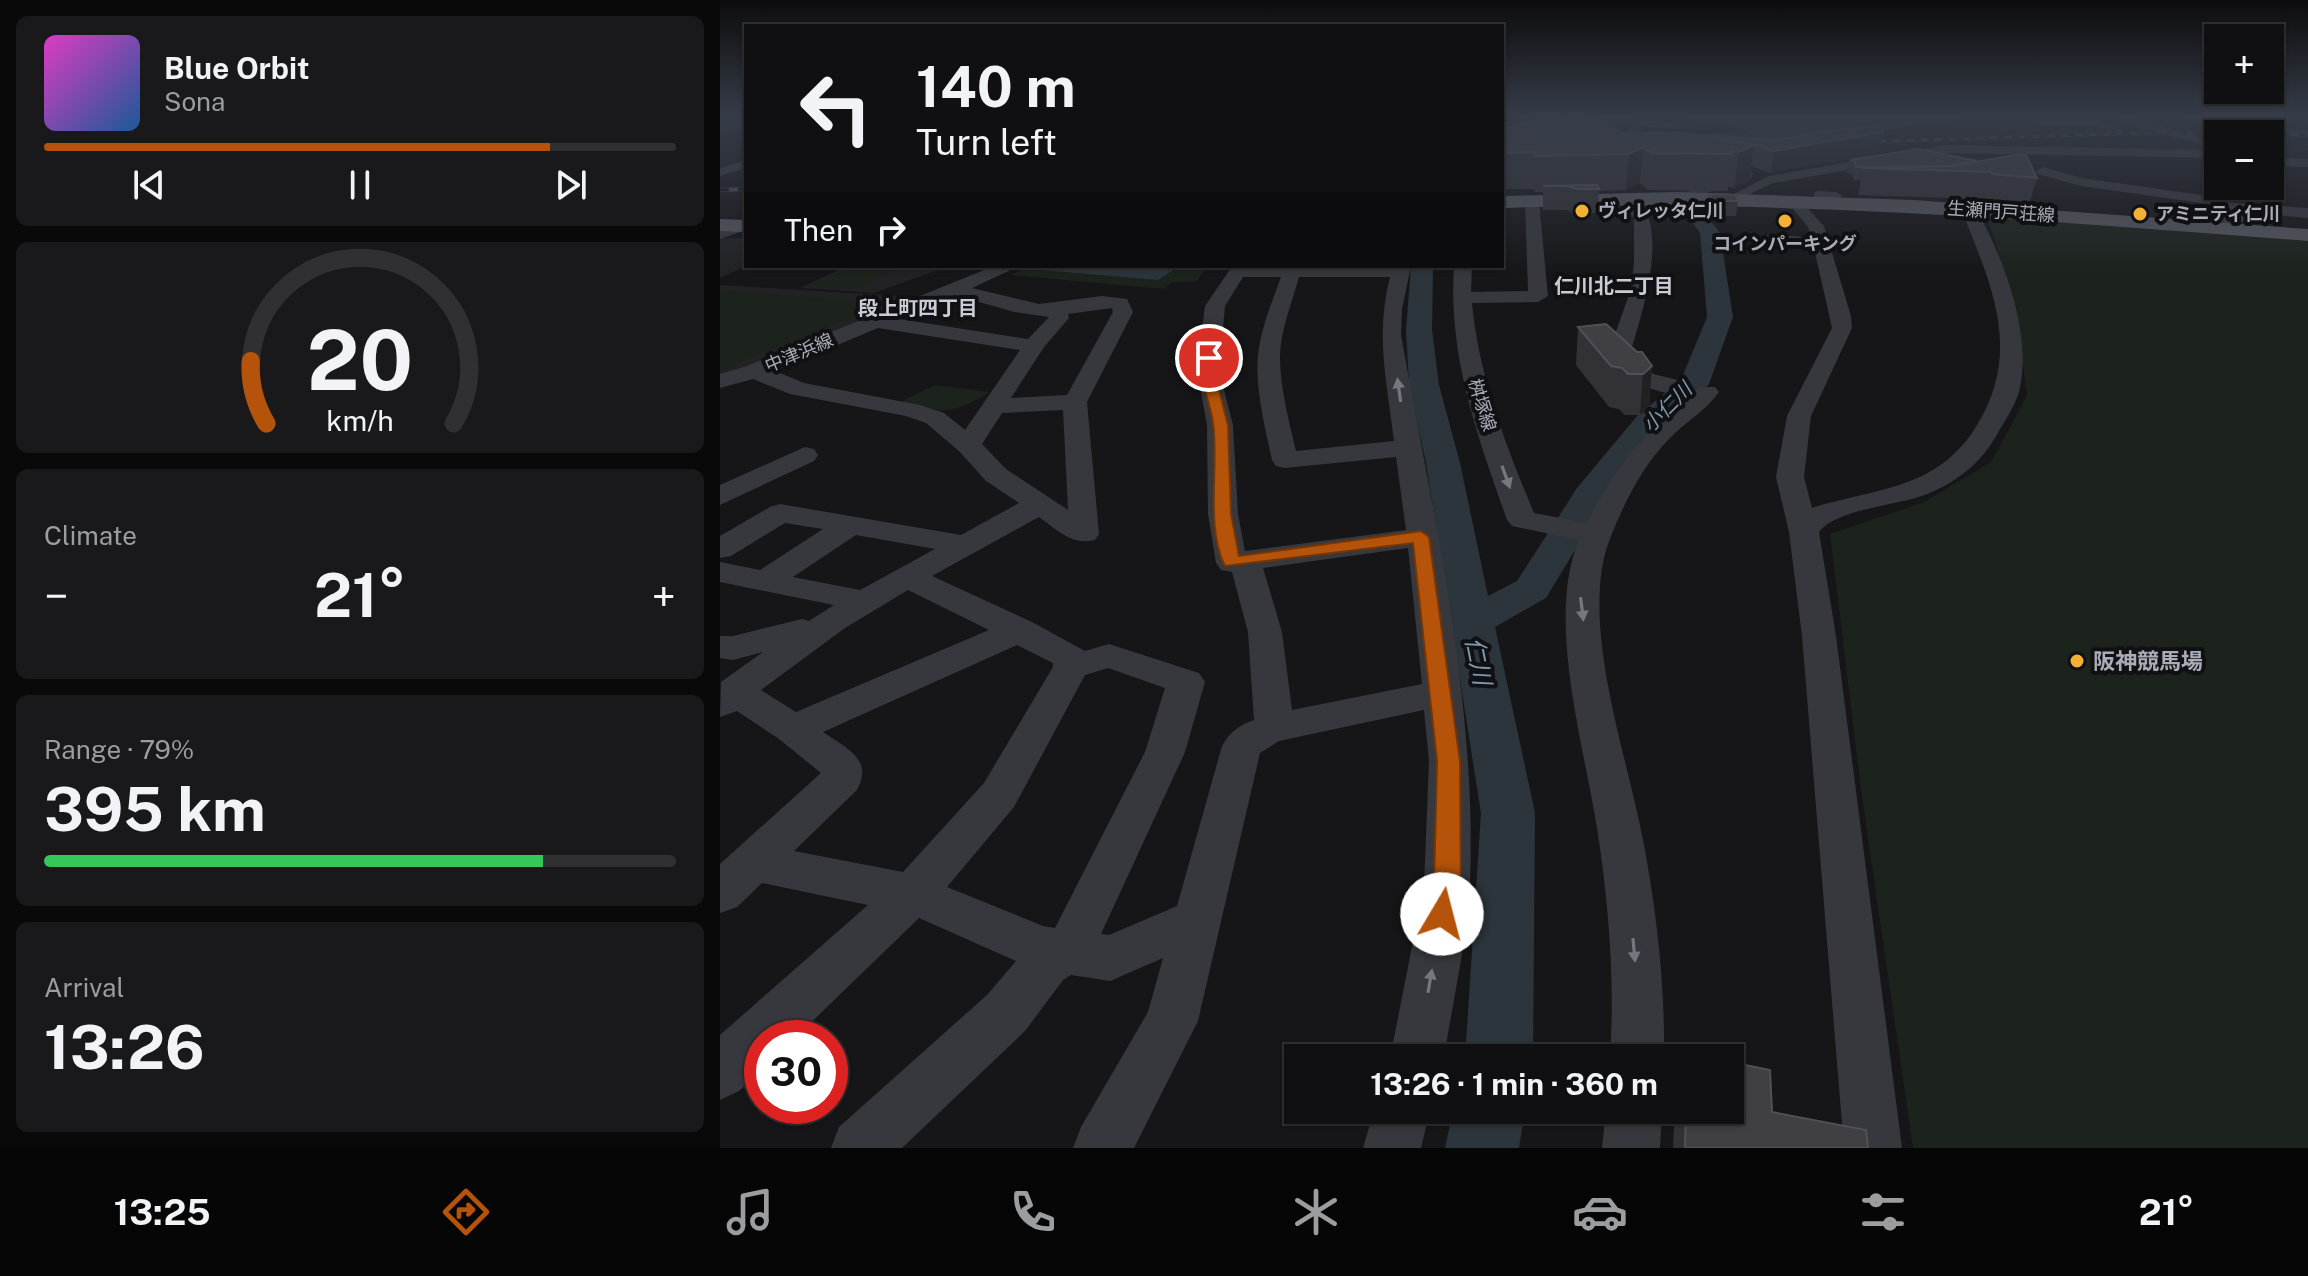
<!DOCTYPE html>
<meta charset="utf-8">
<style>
:root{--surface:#101012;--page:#19191b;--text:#f1f3f6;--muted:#9c9d9f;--line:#303032;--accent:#b45309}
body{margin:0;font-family:"Public Sans","Noto Sans JP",sans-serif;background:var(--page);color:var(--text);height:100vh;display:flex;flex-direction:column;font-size:30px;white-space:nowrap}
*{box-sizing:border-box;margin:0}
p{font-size:26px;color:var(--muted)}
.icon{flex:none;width:44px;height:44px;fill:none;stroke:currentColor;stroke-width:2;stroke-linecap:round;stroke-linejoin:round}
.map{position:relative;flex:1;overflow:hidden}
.details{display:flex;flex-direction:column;gap:16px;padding:16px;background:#09090a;width:720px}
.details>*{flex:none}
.top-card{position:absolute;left:24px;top:24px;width:760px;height:244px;border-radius:0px;box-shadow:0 2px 6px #0004,0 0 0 2px var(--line);background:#101012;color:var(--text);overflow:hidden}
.fabs{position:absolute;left:1484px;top:24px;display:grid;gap:16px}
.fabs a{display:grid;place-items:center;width:80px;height:80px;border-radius:0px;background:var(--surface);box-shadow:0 2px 6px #0004,0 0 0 2px var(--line);font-size:40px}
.speed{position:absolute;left:24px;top:1020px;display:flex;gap:16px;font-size:40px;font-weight:700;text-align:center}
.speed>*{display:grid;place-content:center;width:104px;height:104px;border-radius:50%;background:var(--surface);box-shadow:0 2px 6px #0004,0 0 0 2px var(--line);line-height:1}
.speed .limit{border:12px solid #d22;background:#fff;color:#111}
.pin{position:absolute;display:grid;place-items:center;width:68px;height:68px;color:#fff;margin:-34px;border:4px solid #fff;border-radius:50%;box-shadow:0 2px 8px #0007}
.me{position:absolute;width:88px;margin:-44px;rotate:8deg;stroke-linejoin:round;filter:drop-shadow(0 0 6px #0008)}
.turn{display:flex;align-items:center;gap:28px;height:168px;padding:0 40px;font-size:36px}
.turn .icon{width:104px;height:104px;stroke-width:2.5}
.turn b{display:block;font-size:56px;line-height:68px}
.then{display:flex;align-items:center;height:76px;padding:0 40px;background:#0003;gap:16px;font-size:30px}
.big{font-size:60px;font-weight:700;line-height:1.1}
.details .card{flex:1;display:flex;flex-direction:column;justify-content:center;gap:12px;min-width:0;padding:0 28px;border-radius:12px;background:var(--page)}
.details .dial{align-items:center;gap:0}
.dial svg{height:208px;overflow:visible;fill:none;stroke:var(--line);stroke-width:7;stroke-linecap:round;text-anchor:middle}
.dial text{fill:var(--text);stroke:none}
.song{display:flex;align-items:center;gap:24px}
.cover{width:96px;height:96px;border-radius:12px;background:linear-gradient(135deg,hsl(310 70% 55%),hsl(210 70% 35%))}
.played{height:8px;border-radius:4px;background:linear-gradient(90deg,var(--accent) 80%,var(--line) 80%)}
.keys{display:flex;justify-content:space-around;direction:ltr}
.heat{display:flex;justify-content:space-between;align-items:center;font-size:44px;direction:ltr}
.charge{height:12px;border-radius:6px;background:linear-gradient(90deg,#34c759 79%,var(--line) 0)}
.trip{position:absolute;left:564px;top:1044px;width:460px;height:80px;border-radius:0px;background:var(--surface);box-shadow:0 2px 6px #0004,0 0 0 2px var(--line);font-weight:700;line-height:80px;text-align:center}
.menu{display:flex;height:128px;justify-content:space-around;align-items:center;background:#060607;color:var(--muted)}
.menu .icon{width:56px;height:56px}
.menu .selected{color:var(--accent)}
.menu b{font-size:36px;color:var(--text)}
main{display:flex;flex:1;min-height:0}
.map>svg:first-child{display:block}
.built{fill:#222225}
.green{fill:#1c231d}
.water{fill:#2c353c}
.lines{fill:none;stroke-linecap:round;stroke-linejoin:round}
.river{fill:#2c353c;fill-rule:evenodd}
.minor{fill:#37383d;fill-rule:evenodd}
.major{fill:#53555c;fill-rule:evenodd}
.rail-far1-casing{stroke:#4a4c52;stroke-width:3}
.rail-casing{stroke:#4a4c52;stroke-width:4}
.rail-far1{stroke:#111113;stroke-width:2;stroke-dasharray:7;stroke-linecap:butt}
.rail{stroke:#111113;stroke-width:3;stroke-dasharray:9;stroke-linecap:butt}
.wall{fill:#323236}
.shaded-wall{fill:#212124}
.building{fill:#3f3f44;stroke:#4f5156;stroke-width:2}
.oneway{fill:#757881}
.route{fill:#b45309;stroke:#753606;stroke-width:2}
.poi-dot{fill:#f2b134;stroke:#111113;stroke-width:3}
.labels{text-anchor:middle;stroke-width:8;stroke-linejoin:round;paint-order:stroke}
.far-poi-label{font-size:18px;font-weight:bold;fill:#a8adb8;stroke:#111113;text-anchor:start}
.far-street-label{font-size:18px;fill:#a8adb8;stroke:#111113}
.far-neighbourhood-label{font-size:20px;font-weight:bold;fill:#c9ccd4;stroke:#111113}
.far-water-label{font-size:20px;font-style:italic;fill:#7f9bb3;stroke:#111113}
.poi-label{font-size:22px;font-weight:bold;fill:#a8adb8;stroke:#111113;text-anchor:start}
.water-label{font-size:24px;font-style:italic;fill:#7f9bb3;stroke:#111113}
</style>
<main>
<section class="details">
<div class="card">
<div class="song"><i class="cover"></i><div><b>Blue Orbit</b><p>Sona</p></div></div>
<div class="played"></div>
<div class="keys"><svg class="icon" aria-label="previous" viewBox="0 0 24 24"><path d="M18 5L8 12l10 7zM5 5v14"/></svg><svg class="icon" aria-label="pause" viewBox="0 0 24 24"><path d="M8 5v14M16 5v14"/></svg><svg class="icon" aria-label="next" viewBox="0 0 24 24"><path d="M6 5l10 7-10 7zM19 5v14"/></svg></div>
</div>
<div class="card dial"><svg viewBox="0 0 100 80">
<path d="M14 69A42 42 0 1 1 86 69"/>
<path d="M14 69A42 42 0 0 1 8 45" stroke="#b45309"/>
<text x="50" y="56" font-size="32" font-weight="700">20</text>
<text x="50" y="72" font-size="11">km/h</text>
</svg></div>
<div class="card"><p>Climate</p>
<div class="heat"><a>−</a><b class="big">21°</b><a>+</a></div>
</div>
<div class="card"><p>Range · 79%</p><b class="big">395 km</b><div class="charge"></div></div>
<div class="card"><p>Arrival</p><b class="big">13:26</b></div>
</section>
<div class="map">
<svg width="1588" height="1148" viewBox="0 0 1588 1148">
<rect width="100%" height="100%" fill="#161618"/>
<g class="built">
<path d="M0,238H26L27,266L0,278Z"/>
<path d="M127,266H229L154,293L80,288Z"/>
<path d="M0,285L197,297L22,369L0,375Z"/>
</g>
<g class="green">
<path d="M1283,216L1588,240V1148H1193L1141,789L1110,534L1204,502L1271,462L1307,396L1296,310L1268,219Z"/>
<path d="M135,266H185L132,289L88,287Z"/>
<path d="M311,266L438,280L460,266H487L477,281L450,283L444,289L291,275Z"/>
<path d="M0,290L153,302L160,306L0,370Z"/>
<path d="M215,385L270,392C227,418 224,411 178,403Z"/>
</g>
<g class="water">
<path d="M926,115H1185L1215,118L1171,130L1005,145L965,134L1031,132L995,122Z"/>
<path d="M328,266H460L438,280L321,270Z"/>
</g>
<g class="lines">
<g class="river">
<path d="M1202,115H1248L1241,119L1161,127L1154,123L1161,119Z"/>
<path d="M1025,169L1031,170L1033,174L1031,178L987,193L977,203L1000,233L1013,317L989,384L940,429L886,499L826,598L775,627L815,813L813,1058H745L761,813L706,463L689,385L686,330L691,266H713L712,330L719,385L740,463L768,596L797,581L857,488L918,415L961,380L987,317L980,233L958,202L975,185Z"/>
<path d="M733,1110H805L799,1148H725Z"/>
</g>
<g class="minor">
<path d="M800,115H810L817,147L782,158V150L805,145Z"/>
<path d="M847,115L960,123L966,126L960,129L923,127L910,145L906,146L900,142L912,125L852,118Z"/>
<path d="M1266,115H1285V116L1280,119Z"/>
<path d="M1391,115H1405L1487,140L1481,144L1412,126Z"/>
<path d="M1452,115L1588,130V136L1491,126Z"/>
<path d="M26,120V126L0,133V126Z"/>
<path d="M1324,120H1378L1404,131L1398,134L1376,126L1320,125L1318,123Z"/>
<path d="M1225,145L1498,150V158L1225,153L1053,183L1011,203L1004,199L1049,176Z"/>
<path d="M1550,158L1588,159V167L1550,166Z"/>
<path d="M26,160V168L0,176V168Z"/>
<path d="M1323,167L1362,178L1495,197L1502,202L1588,208V218L1503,210L1496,205L1361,186L1318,174L1316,171Z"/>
<path d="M1099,191L1116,192L1123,196L1116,200L1094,198V192Z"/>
<path d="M907,194C956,212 921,318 910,353L933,374L966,382L970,387L966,392C936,399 905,377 888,354L911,289L914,262V219L900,198Z"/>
<path d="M812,197L819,201L828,296L818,302L752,303C759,378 786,445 814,513L867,523C898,462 926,430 979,387H995L999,392C987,410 965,422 950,438C923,465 905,501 891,536C857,618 907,754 923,840C937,913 945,984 944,1058H890C895,982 889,908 878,834C865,748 825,620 859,540L792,526L787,520C757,434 728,357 734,266H752L751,292L808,291L805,201Z"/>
<path d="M1039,199L1082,202L1104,226L1131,316L1132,328L1091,416L1084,477L1092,508C1129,496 1169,492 1204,475C1227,463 1244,447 1257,425C1303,350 1271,284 1241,209L1244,206H1254C1282,252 1312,333 1300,387C1297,403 1287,417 1279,431C1263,461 1239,481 1207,494C1178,506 1118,508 1099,532L1116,636L1182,1148H1124L1082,636L1069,532L1056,477L1067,416L1112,328L1094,248L1046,245L1038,240L1046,235L1091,237L1088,227L1073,209L1034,206V200Z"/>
<path d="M1474,209L1519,214L1527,219L1519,224L1464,220V214Z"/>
<path d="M26,219V230L0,239V228Z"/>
<path d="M274,266H299L252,288L319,304L382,296L407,299L413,312L367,402L379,534L375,540C352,546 336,529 319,517L212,576L312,622L365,651L389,644L479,673L485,682L465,752L381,934L389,935L457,906L502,746C510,732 519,725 534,720L528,632L512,572L501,570L496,563L488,514L487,425L477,371L485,306L511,268L517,267L691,266L682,309L681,335C713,515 757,700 750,883C748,937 732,1004 724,1058H670L704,886L709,761L704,710L559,741L540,753L478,1021L414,1148H353L361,1127L428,1012L443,958L390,981L351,975L343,980L305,1031L182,1148H111L119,1127L267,995L296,961L199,918L75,1038H42V1070L19,1091L0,1100V1035L148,905L42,883L17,907L0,913V864L101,773L59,739L17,711L0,717L1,682L43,652L13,660L0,658V636H13L82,619L89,621L114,605L0,582V562L40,570L103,529L65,523L11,556L0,558V536L50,507L60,504L241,535L299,503L266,481L239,451L206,423L186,416L70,394L33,379L0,388V374L27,366ZM523,277H561C552,302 541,328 538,355C535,389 545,427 552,460L556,466L565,468L676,457L686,530L525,551L518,514L513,425L499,371L505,306ZM579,277H670C655,336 667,382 674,441L576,451C569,421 560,388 560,357C560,331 572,303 579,277ZM235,295L294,312L329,317L308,339L179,319ZM392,308L393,312L347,395L291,398L324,347L349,318L348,314ZM158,328L300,350L245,430L224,413L200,405L84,383L55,371ZM343,410L348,510L286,469L262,444L282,413ZM136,535L215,549L140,590L73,577ZM688,548L702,684L572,710L562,632L543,568ZM188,590L269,630L76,712L41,690L125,628ZM297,645L333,663V667L264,783L183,872L74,851L137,790C154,759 126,748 103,732ZM388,668L445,688L425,752L335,928L323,926L227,887L294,807L365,675Z"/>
<path d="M85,447L94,449L98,455L94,461L0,505V485Z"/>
<path d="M654,1110H710L701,1148H643Z"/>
<path d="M886,1110H942L940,1148H882Z"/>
</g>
<g class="major">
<path d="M958,192L1194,200L1588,229V241C1319,220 1052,198 782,208V196Z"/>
<path d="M0,219L26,220V232L0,231Z"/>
</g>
<defs>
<g id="rail-far1">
<path d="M1550,134L1588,135"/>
<path d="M1138,142L1420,133L1547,134"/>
</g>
<path id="rail" d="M0,190L26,189"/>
</defs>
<use href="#rail-far1" class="rail-far1-casing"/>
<use href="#rail" class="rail-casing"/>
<use href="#rail-far1" class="rail-far1"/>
<use href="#rail" class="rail"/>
</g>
<g class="wall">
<path d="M794,125L905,134L1052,140L1163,132L1158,153L1050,173L1031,166L1029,181L1014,188L1008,187V191L928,190L920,183L906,190L879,191L878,213L855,214L847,210H823V192H815L814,189H782V127H794Z"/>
<path d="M1130,160L1257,161V162L1317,178L1309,205L1264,202L1263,199L1138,195L1141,180H1134L1132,174L1127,173Z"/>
<path d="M989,194L1018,201L1016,216H992L987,209Z"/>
<path d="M858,327L917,352L932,366L929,407L920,415H905L899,409L889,407L856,365Z"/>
<path d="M957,1110L1052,1112L1148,1148H953L954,1125Z"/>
</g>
<g class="shaded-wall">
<path d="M1163,132L1158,153L1050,173L1054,151Z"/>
<path d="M1034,145L1029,181L1014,188L1019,152Z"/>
<path d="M923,147L920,183L906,190L909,154Z"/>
<path d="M932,366L929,407L920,415L923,374Z"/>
</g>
<g class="building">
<path d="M819,117L875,118L905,134L957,132L1034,145L1019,152L1011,151L1012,154L931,153L923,147L909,154L815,156L814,152L782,153V127H796L794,125L819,120Z"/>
<path d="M1163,126V132L1054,151L1028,143L979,135L1052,140L1138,127Z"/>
<path d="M1199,149L1257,161L1229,166L1136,167L1134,161L1130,160Z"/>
<path d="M1301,154L1306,155L1317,178L1272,174L1271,172L1143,168L1233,166Z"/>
<path d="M877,185L879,189H856L848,186H823Z"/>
<path d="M989,194L1016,195L1018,201H994Z"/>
<path d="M886,324L917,352H922L932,366L923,374H908L902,368L891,366L858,327Z"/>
<path d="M969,1055L986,1058H969Z"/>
<path d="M1010,1062L1050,1070L1052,1112L1146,1130L1148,1148H965L966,1110H1010Z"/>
</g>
<defs><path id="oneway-solid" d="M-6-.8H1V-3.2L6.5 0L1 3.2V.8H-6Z" transform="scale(2)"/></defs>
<g class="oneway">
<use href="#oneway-solid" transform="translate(679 390) rotate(-98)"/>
<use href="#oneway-solid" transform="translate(786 477) rotate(70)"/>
<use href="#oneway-solid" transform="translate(862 609) rotate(83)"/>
<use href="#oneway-solid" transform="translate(914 950) rotate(85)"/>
<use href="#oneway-solid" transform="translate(710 981) rotate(-80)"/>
</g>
<linearGradient id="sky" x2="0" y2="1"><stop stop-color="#0c0c0d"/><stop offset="0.42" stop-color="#363c48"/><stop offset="1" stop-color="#363c48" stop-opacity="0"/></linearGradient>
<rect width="1588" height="276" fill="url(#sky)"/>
<path class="route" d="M485,356L496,358L494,371L508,425L511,514L519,556L701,531L709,537L740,761L741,886L732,923L722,926L713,923L709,914L714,886L717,761L693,543L505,566C485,529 499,464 493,423C490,401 477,377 485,356Z"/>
<g class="poi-dot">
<circle cx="862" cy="211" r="8"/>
<circle cx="1420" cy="214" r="8"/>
<circle cx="1065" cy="221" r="8"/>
<circle cx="1357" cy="661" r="8"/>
</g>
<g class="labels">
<g class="far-poi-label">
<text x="878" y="217">ヴィレッタ仁川</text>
<text x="1436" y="220">アミニティ仁川</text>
<text x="1065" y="250" text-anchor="middle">コインパーキング</text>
</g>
<g class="far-street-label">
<text transform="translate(1281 212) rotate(4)" y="6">生瀬門戸荘線</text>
<text transform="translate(79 353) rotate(-23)" y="6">中津浜線</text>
<text transform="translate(762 405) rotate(73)" y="6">桝塚線</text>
</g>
<g class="far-neighbourhood-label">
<text x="894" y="293">仁川北二丁目</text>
<text x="198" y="315">段上町四丁目</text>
</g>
<g class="far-water-label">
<text transform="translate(947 407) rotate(-45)" y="7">小仁川</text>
</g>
<g class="poi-label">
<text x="1373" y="669">阪神競馬場</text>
</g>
<g class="water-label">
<text transform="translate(758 661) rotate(79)" y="8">仁川</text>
</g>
</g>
</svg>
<div class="fabs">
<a>+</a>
<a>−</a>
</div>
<div class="speed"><div class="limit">30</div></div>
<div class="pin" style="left:489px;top:358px;background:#d93025"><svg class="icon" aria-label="arrive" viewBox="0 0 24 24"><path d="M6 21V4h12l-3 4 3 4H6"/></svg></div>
<svg class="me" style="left:722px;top:914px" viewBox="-20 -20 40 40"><circle r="19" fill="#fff"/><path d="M0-13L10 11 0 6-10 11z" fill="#b45309"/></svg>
<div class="trip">13:26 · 1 min · 360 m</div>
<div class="top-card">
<div class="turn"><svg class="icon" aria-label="left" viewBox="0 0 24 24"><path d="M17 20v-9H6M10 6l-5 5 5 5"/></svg><div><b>140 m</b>Turn left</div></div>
<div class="then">Then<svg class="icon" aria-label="right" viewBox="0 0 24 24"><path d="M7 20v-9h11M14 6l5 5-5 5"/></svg></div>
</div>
</div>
</main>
<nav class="menu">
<b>13:25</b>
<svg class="icon selected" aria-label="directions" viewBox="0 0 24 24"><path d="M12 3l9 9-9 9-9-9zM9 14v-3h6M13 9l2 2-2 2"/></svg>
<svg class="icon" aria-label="music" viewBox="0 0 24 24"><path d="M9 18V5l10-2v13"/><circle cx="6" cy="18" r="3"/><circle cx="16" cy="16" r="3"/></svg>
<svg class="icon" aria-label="phone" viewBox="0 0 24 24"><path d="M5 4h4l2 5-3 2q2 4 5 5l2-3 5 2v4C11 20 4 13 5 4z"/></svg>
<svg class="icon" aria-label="climate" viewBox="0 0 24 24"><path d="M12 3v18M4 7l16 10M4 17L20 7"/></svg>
<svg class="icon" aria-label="car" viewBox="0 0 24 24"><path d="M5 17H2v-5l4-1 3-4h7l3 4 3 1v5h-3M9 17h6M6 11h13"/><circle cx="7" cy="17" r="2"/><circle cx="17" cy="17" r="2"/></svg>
<svg class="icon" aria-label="filters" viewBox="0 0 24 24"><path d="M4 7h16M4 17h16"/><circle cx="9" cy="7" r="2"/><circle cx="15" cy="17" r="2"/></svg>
<b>21°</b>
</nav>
